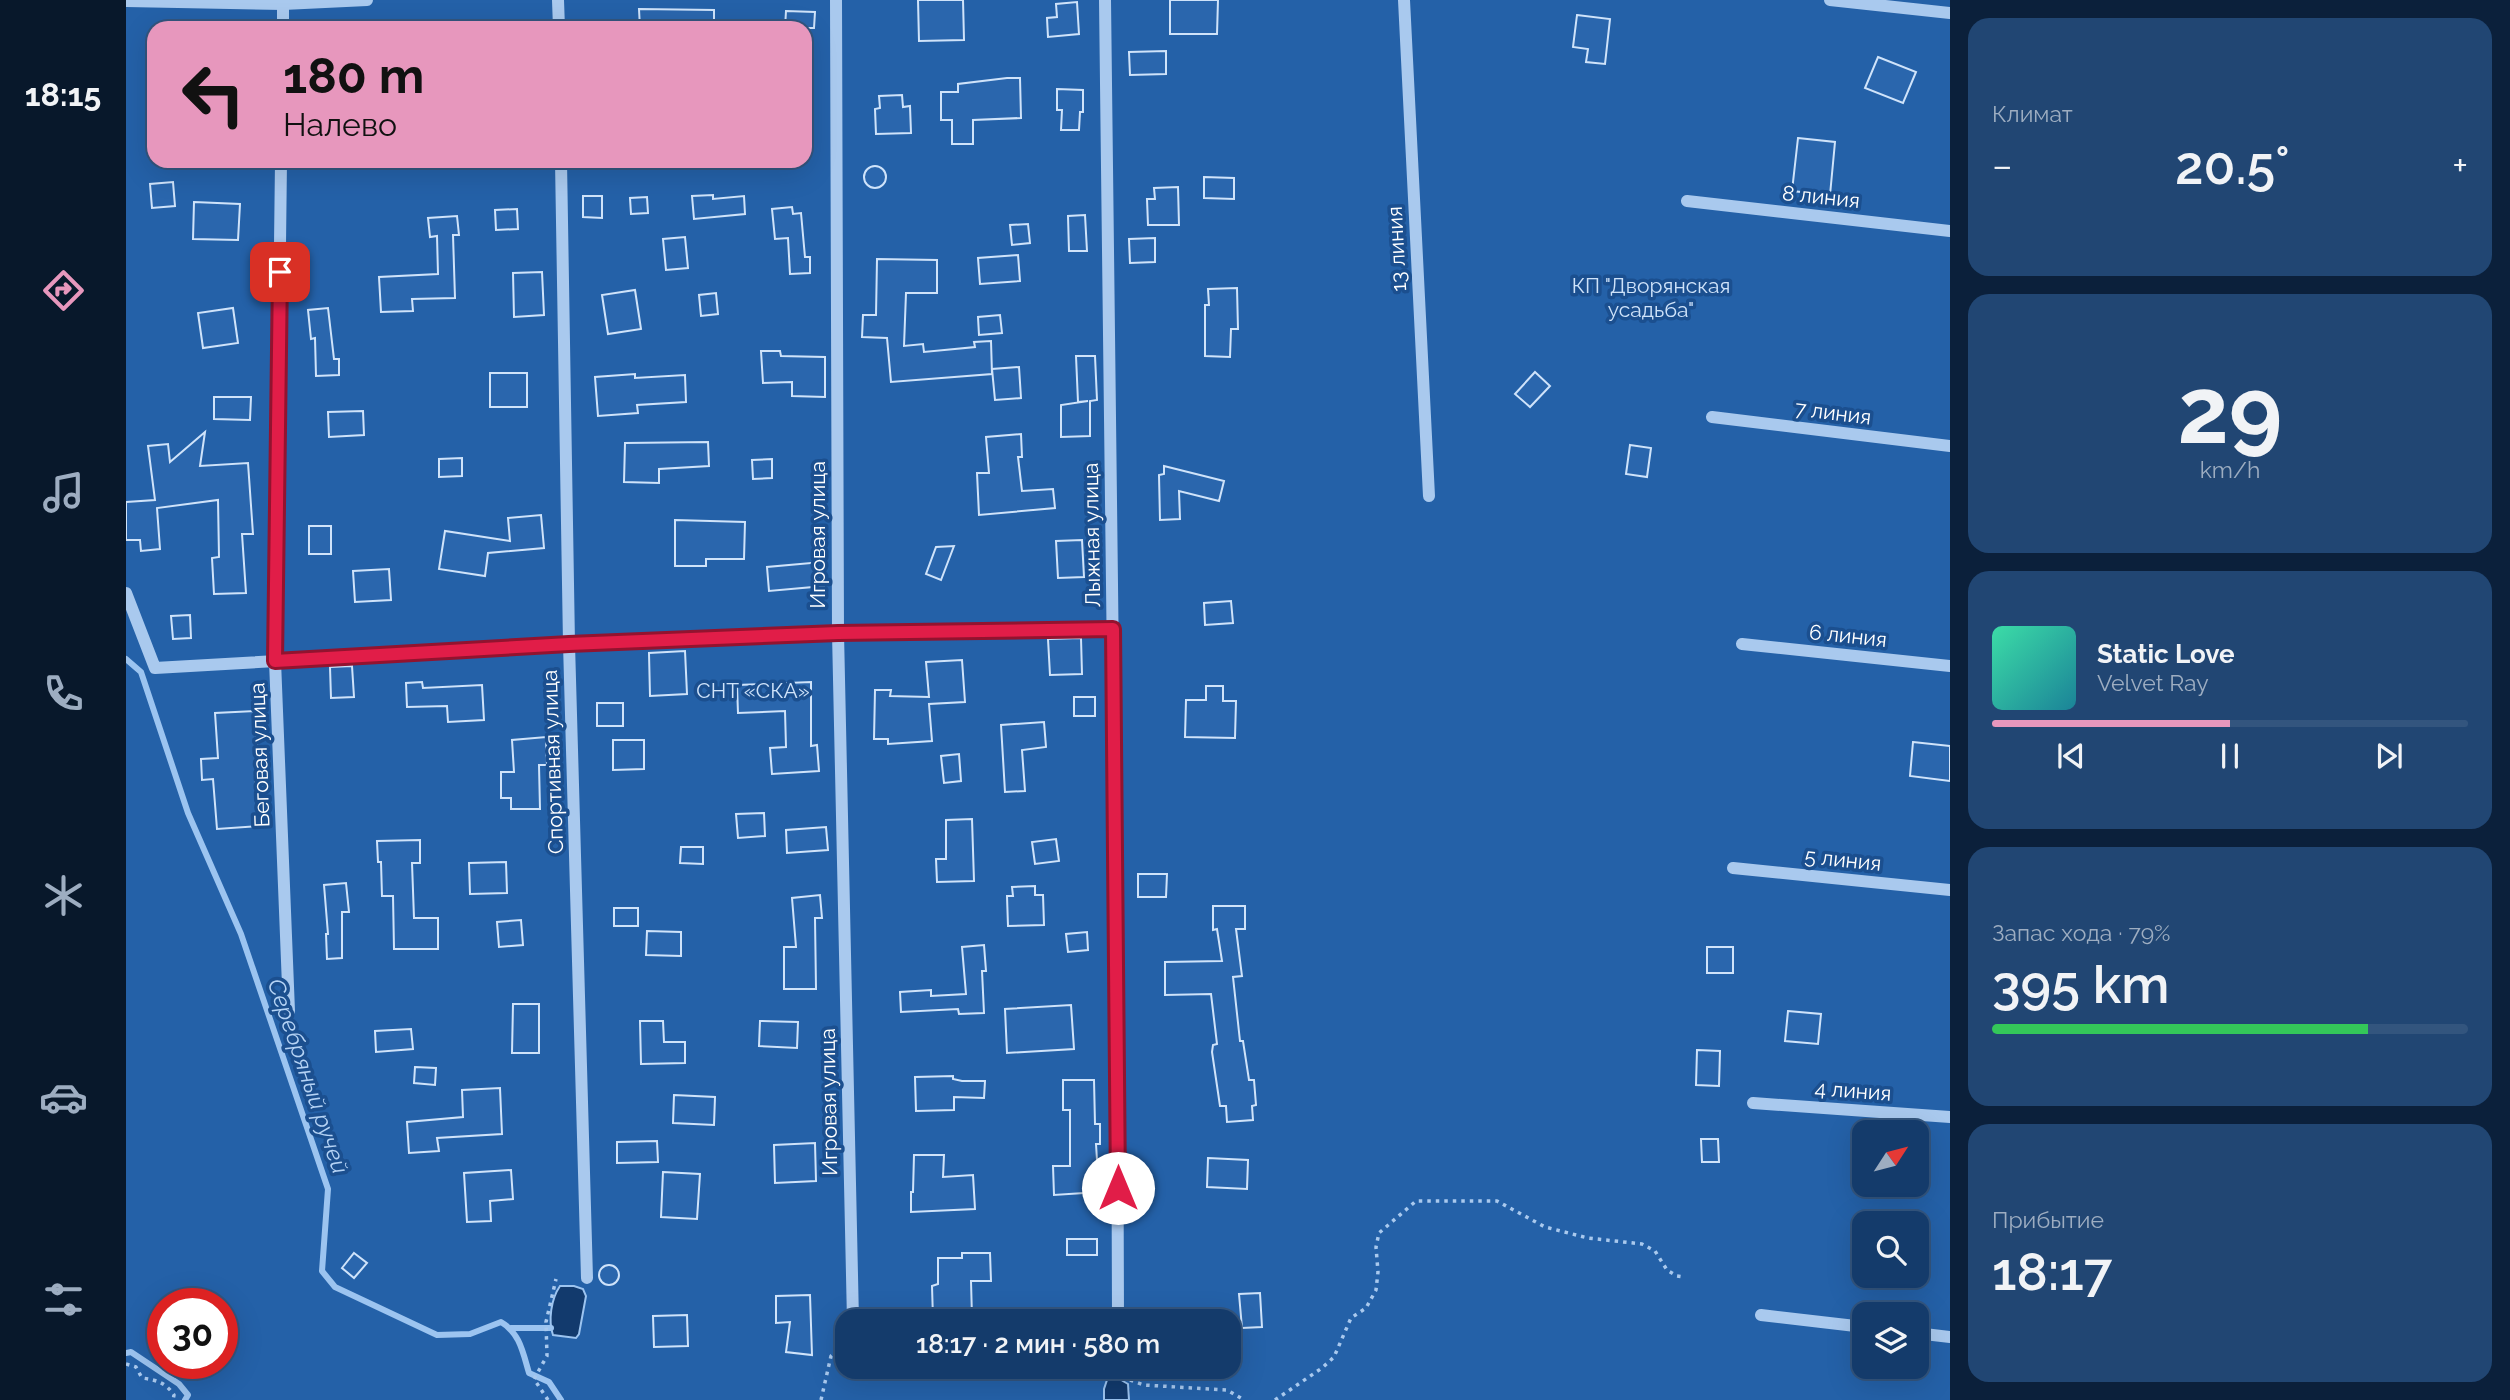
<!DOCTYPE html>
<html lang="ru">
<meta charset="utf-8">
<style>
:root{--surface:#143b6b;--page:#214673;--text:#f1f3f6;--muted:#9dadc1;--line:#33557e;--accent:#e797bd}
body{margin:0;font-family:Raleway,sans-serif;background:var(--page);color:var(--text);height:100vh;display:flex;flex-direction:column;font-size:26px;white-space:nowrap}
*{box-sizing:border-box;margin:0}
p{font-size:23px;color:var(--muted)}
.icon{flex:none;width:38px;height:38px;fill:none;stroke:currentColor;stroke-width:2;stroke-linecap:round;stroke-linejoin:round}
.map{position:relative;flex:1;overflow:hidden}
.side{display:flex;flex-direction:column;gap:18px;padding:18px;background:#0b203b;width:560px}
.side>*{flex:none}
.top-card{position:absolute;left:21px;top:21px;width:665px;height:147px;border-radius:21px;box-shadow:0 7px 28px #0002,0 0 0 2px var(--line);background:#e797bd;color:#111;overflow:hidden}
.needle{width:46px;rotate:54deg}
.buttons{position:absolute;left:1726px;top:1120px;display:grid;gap:14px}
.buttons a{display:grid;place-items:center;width:77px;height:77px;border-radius:14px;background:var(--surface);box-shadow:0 7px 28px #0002,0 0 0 2px var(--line);font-size:35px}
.speed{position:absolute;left:21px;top:1288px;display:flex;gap:14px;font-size:35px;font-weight:700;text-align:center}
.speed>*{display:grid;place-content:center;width:91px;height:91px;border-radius:50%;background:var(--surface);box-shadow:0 7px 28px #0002,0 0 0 2px var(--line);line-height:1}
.speed .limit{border:10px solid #d22;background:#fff;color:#111}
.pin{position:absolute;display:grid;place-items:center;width:60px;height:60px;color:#fff;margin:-30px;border-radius:14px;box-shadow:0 4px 10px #0006}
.me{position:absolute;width:77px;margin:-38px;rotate:0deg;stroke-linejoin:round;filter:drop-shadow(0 0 5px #0008)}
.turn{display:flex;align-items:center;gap:24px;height:147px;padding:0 21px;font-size:32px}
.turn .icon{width:91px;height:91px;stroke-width:2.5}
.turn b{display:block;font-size:49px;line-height:60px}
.big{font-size:52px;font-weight:600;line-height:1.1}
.side .tile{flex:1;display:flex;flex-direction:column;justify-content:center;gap:10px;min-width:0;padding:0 24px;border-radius:21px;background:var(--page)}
.side .dial{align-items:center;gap:0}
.dial b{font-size:91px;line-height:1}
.song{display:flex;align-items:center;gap:21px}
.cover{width:84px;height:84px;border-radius:10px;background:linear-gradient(135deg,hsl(160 70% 55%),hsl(190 70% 35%))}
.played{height:7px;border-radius:4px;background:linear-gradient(90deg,var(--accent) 50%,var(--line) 50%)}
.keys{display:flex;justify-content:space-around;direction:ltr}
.heat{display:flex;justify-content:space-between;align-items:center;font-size:38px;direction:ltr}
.charge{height:10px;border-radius:5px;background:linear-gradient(90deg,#34c759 79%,var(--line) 0)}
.trip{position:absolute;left:709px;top:1309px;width:406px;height:70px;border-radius:21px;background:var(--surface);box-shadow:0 7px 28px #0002,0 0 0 2px var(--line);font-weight:600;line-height:70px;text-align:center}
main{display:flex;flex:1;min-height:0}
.menu{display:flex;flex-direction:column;width:126px;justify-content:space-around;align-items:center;background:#08182b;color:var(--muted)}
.menu .icon{width:49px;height:49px}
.menu .current{color:var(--accent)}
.menu b{font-size:32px;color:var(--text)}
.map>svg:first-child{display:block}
.green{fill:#2461a8;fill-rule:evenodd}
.water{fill:#123a6d;stroke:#9cc4f0;stroke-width:2}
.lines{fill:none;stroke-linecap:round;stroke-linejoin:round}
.stream{stroke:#9cc4f0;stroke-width:6}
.building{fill:#2a66ad;stroke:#cfe3fa;stroke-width:2}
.path{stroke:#a9c9ee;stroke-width:3.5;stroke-dasharray:3.5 5;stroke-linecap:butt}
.minor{stroke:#a9c9ee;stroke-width:12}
.route-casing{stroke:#92132f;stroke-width:18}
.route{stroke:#e11d48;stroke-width:12}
.labels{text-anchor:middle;stroke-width:7;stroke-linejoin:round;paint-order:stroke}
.street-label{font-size:21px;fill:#fff;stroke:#1b4f8f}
.park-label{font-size:21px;fill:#cfe3fa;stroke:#1b4f8f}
.water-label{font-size:23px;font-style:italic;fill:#b5d3f5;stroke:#1b4f8f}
</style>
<main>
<nav class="menu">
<b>18:15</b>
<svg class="icon current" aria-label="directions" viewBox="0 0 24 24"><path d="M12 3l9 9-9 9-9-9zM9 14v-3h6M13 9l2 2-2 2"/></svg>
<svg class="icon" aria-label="music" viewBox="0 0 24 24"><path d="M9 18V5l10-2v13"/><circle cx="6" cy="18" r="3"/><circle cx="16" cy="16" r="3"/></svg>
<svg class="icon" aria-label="phone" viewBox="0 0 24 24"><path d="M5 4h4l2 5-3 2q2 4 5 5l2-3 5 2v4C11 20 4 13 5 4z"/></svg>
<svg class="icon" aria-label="climate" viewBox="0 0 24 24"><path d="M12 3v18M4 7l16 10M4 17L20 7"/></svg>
<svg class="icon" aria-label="car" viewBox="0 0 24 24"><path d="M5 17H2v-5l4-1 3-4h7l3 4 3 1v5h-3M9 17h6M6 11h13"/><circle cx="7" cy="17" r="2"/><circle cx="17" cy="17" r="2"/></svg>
<svg class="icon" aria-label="filters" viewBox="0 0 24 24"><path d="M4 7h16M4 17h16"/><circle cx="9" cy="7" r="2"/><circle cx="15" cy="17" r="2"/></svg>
</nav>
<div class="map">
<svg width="1824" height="1400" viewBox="0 0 1824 1400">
<rect width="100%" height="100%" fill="#1b4f8f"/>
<path class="green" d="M0,0H1824V1400H1003L1004,1389H978V1400H0ZM28,28H679V161H28ZM1738,1132H1790V1185H1738ZM1738,1223H1790V1276H1738ZM448,1286L457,1289L460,1295L427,1335L425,1328L428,1295ZM37,1304H96V1363H37ZM1738,1314H1790V1367H1738ZM721,1321H1102V1367H736L733,1374H726L721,1367Z"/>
<g class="water">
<path d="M434,1286H448L457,1289L460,1296L453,1334L450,1338L427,1335C422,1321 425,1299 434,1286Z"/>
<path d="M990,1377L1002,1384L1003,1400H978V1389L981,1380Z"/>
</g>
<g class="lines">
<g class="stream">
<path d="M0,659L15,672L62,813L115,934L202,1189L196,1271L209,1287L311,1335L344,1334L375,1322C394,1333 397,1353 403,1373L423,1382L435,1400"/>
<path d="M385,1328H425"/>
<path d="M0,1353L5,1352L53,1384L62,1395L59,1400"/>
</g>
</g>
<g class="building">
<path d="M792,0H837L838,40L793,41Z"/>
<path d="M1044,0H1092L1091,34H1044Z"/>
<path d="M951,2L953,34L922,37L921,18L931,17L930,4Z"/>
<path d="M513,9L588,10V27L514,28Z"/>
<path d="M660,11L689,12L688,28H659Z"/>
<path d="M1451,15L1484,19L1479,64L1460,62L1462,49L1447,47Z"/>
<path d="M1040,51V74L1004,75L1003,52Z"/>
<path d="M1752,57L1790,72L1777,103L1739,88Z"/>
<path d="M881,78H894L895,118L847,120V144H826V120H815V92H832V84Z"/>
<path d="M931,89L957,90V112H954L953,130H935L936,110H931Z"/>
<path d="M776,95L777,107L784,106L785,133L750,134L749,109L754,108L753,96Z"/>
<path d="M1672,138L1709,142L1704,195L1666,191Z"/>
<circle cx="749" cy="177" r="11"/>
<path d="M1078,177L1108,178V199L1078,198Z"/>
<path d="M47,182L49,206L26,208L24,184Z"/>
<path d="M1052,187L1053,225H1022L1021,199H1029L1028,188Z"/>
<path d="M587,195V199L618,196L619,214L568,219L566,196Z"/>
<path d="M457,196H476V218L457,217Z"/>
<path d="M521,197L522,213L505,214L504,198Z"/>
<path d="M68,202L114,204L112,240L67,239Z"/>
<path d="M666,207L667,214L675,213L679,257H684V273L664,274L662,238L649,239L646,209Z"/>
<path d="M391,209L392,229L370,230L369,210Z"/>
<path d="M959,215L961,251H943L942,216Z"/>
<path d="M331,216L333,235H327L329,298L286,299L287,311L255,312L253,277L312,274L311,236L304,237L302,218Z"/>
<path d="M902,224L904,243L886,245L884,225Z"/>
<path d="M559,237L562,268L540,270L537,239Z"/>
<path d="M1029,238V262L1004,263L1003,239Z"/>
<path d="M892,255L894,281L854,284L852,258Z"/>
<path d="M751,259L811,260V293H780L778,346L797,344L798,352L849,347L848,342L865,341L866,374L765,382L761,338L736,337L737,315H750Z"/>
<path d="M416,272L418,315L388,317L387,273Z"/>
<path d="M1111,288L1112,329H1105L1104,357L1079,356V305H1083L1082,289Z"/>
<path d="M509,290L515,329L482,334L476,295Z"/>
<path d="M590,293L592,314L575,316L573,295Z"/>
<path d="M107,308L112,343L77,348L72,313Z"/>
<path d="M202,308L208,359H213V375L190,376L189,338L185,339L182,310Z"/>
<path d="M874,315L876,333L853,335L852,317Z"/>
<path d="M635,351H654L655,356L699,357V397L666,396V382L637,383Z"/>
<path d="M950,356H969L971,400L964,401V436L935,437V405L962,401L952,402Z"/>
<path d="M893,367L895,398L869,400L866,369Z"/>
<path d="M1409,372L1424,386L1404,407L1389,394Z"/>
<rect x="364" y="373" width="37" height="34"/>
<path d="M509,374V378L559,375L560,402L511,405L512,413L472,416L469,377Z"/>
<path d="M88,397H125L124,420L88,419Z"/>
<path d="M237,411L238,435L203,437L202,412Z"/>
<path d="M79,432L74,466L122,463L127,534H116L120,593L88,594L86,558L93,557L92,500L31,508L34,549L15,551L14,540H0V502L29,500L22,446L42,444L44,462Z"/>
<path d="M895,434L896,457H892L896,491L927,489L929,508L853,515L851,473H863L860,437Z"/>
<path d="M582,442L583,466L533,469V483L498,482L499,443Z"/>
<path d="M1504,445L1525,448L1521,477L1500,474Z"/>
<path d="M336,458V476L313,477V459Z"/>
<path d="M646,459V478L627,479L626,460Z"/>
<path d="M1038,466L1098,481L1093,501L1053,491L1054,519L1034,520L1033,475L1038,474Z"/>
<path d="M415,515L418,548L362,553L359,576L313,569L319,531L384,541L382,518Z"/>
<path d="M549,520L619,522L618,559H580V566H549Z"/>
<rect x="183" y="526" width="22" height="28"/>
<path d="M956,540L958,577L932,578L930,541Z"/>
<path d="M828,546L815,580L800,574L810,547Z"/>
<path d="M696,562L698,586L643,591L641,567Z"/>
<path d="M263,569L265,600L229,602L227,571Z"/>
<path d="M1105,601L1107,623L1079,625L1078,603Z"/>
<path d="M64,615L65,638L47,639L45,616Z"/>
<path d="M955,638L956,674L924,675L922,639Z"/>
<path d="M559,651L561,694L524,696L523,653Z"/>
<path d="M836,660L839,702L803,704L806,741L762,744V739H748L749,690H765L764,696L803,697L800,662Z"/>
<path d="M226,666L228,697L205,698L204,667Z"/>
<path d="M296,682L297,688L356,685L358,720L322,722L321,706L281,707L280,683Z"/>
<path d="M685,682V746L691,745L693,771L646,774L644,748L660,747L659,711L612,713L611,685Z"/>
<path d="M1080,686H1097V701H1110L1109,738L1059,737L1060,700H1080Z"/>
<rect x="948" y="697" width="21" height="19"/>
<rect x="471" y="703" width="26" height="23"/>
<path d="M129,711L133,776H129L134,826L91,829L87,779L76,780L75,759L92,758L89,713Z"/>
<path d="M918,722L920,747L896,750L899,791L879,792L875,725Z"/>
<path d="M420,737L421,765H413L414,809H385V798H375V772H388L386,740Z"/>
<path d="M487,740H518V769L487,770Z"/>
<path d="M1787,742L1824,746V781L1784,776Z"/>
<path d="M833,754L835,781L818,783L815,756Z"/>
<path d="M638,813L639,836L612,838L610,814Z"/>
<path d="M846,819L848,881L811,882L810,859H820V820Z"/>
<path d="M700,827L702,850L661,853L660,830Z"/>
<path d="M930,839L933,861L909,864L906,842Z"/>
<path d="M294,840V863H286L288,918H312V949H268L267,896H256L255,862H252L251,841Z"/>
<path d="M555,847H577V864L554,863Z"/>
<path d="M380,862L381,893L344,894L343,863Z"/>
<path d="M1012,874H1041L1040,897H1012Z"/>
<path d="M220,883L223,912H216V958L201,959L200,934H202L198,885Z"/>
<path d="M909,886V895H917L918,925L882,926L881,896H887L886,887Z"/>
<path d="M694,895L696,918H689L690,989H658V947H670L666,898Z"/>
<path d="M1087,906H1119V929H1110L1116,976L1107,977L1114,1041H1117L1123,1080H1128L1130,1105L1126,1106L1127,1120L1101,1122L1100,1106H1094L1086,1052L1087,1045L1091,1044L1085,994L1039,995V962L1096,961L1091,929L1087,930Z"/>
<rect x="488" y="908" width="24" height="18"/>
<path d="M395,920L397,945L373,947L371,922Z"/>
<path d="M521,931L555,932V956L520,955Z"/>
<path d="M961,932L962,950L942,952L940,934Z"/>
<path d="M858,945L860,971H856L858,1013L833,1014L832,1009L775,1012L774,992L805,990V996L840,994L836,947Z"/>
<rect x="1581" y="947" width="26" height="26"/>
<path d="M387,1004H413V1053H386Z"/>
<path d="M945,1005L948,1049L881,1053L879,1009Z"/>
<path d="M1662,1011L1695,1014L1692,1044L1659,1041Z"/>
<path d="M514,1021H537L538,1042H559V1063L515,1064Z"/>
<path d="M634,1021L672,1022L671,1048L633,1046Z"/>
<path d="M285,1029L287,1049L250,1052L249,1031Z"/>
<path d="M1571,1050L1594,1051L1593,1086L1570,1085Z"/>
<path d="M289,1067L310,1068L309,1085L288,1083Z"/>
<path d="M827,1076V1079L836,1081H859L858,1098L828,1097V1110L790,1111L789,1077Z"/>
<path d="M937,1080H968L969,1124H974V1144H970L973,1192L928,1195L927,1166H944V1110H937Z"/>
<path d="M374,1088L376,1134L311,1138L313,1151L283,1153L281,1122L337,1117L336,1090Z"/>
<path d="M548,1095L589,1097L588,1125L547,1123Z"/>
<path d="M1575,1139H1592L1593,1162H1576Z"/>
<path d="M531,1141L532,1162L491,1163V1142Z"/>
<path d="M689,1143L690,1181L649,1183L648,1145Z"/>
<path d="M788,1155H818L817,1177L847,1175L849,1209L785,1212V1192H787Z"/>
<path d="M1082,1158L1122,1160L1121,1189L1081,1187Z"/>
<path d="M385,1170L387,1199L364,1201L365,1221L341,1222L338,1173Z"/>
<path d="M537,1172L574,1174L571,1219L535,1217Z"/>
<rect x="941" y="1239" width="30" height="16"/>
<path d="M228,1253L241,1263L228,1278L216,1268Z"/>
<path d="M836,1253H864L865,1281H845L846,1317L807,1319L806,1286L812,1284V1258H836Z"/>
<circle cx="483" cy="1275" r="10"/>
<path d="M1134,1293L1136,1327L1116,1328L1113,1294Z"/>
<path d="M684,1295L686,1355L660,1352L664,1322L650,1323V1296Z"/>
<path d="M561,1315L562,1346L528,1347L527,1316Z"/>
</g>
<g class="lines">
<g class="path">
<path d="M0,1364L10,1367L16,1378C31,1380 40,1383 48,1395L47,1400"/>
<path d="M1004,1380L1018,1385L1101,1390L1118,1400"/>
<path d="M422,1400L408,1379L421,1356L420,1322L430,1279"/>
<path d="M695,1400L705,1356L721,1342"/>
<path d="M1149,1400L1196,1368L1208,1357L1225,1318L1240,1308L1250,1290L1252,1272L1250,1247L1253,1233L1290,1201H1371L1419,1227L1462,1238L1516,1244L1529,1251L1541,1270L1551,1276L1558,1277"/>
</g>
<g class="minor">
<path d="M432,0L433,28"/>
<path d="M710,0L712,633L727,1321"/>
<path d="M979,0L991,1002L992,1321"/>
<path d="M1278,0L1303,496"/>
<path d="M1704,0L1824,13"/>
<path d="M0,1L157,4L241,0"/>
<path d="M157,28V0"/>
<path d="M155,161L149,661L163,1011"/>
<path d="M435,161L443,644L461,1278"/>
<path d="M1561,201L1824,231"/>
<path d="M1586,417L1824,446"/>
<path d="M0,593L29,668L443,644L712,633L987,629"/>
<path d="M1616,644L1824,666"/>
<path d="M1607,868L1824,890"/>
<path d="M1627,1103L1824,1117"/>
<path d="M1635,1315L1738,1327"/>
<path d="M1790,1333L1824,1337"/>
<path d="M992,1367V1370"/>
</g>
</g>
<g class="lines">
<defs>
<path id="route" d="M154,272L149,661L443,644L712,633L987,629L992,1188"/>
</defs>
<use href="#route" class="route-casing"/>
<use href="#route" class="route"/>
</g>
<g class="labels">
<g class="street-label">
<text transform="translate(1695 197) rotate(6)" y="7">8 линия</text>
<text transform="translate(1271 249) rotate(-93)" y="7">13 линия</text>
<text transform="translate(1707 413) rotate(7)" y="7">7 линия</text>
<text transform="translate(692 535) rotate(-90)" y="7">Игровая улица</text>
<text transform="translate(966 535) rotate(-91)" y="7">Лыжная улица</text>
<text transform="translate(1722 636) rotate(6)" y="7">6 линия</text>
<text transform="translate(134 755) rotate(-92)" y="7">Беговая улица</text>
<text transform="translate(427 762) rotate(-92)" y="7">Спортивная улица</text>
<text transform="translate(1717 860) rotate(6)" y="7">5 линия</text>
<text transform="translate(1727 1091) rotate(4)" y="7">4 линия</text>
<text transform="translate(703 1102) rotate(-91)" y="7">Игровая улица</text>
</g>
<g class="park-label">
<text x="1525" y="293">КП "Дворянская<tspan x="1525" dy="24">усадьба"</tspan></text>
<text x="627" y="698">СНТ «СКА»</text>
</g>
<g class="water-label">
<text transform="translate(182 1076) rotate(71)" y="8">Серебряный ручей</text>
</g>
</g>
</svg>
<div class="buttons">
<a><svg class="needle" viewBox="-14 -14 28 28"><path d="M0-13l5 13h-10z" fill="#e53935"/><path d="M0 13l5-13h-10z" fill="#9dadc1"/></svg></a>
<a><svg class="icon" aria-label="search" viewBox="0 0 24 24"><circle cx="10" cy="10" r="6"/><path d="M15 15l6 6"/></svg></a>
<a><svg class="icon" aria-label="layers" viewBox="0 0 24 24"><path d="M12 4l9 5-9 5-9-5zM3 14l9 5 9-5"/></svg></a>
</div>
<div class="speed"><div class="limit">30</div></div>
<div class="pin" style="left:154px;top:272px;background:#d93025"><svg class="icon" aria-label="arrive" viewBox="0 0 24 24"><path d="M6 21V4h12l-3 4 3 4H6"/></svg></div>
<svg class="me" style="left:992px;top:1188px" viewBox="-20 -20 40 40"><circle r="19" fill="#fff"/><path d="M0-13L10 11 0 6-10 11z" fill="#e11d48"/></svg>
<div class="trip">18:17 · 2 мин · 580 m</div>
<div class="top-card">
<div class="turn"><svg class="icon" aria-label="left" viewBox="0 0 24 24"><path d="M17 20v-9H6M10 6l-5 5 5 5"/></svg><div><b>180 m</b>Налево</div></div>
</div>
</div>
<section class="side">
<div class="tile"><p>Климат</p>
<div class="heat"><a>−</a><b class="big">20.5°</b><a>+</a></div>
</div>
<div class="tile dial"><b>29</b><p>km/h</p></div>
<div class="tile">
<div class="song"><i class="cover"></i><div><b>Static Love</b><p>Velvet Ray</p></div></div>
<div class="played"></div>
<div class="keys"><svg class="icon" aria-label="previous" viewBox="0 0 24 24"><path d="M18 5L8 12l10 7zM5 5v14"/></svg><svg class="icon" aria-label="pause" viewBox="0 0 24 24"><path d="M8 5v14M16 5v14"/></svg><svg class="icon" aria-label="next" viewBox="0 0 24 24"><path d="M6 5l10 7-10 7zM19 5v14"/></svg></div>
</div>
<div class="tile"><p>Запас хода · 79%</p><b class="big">395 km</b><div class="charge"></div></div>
<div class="tile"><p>Прибытие</p><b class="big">18:17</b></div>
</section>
</main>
